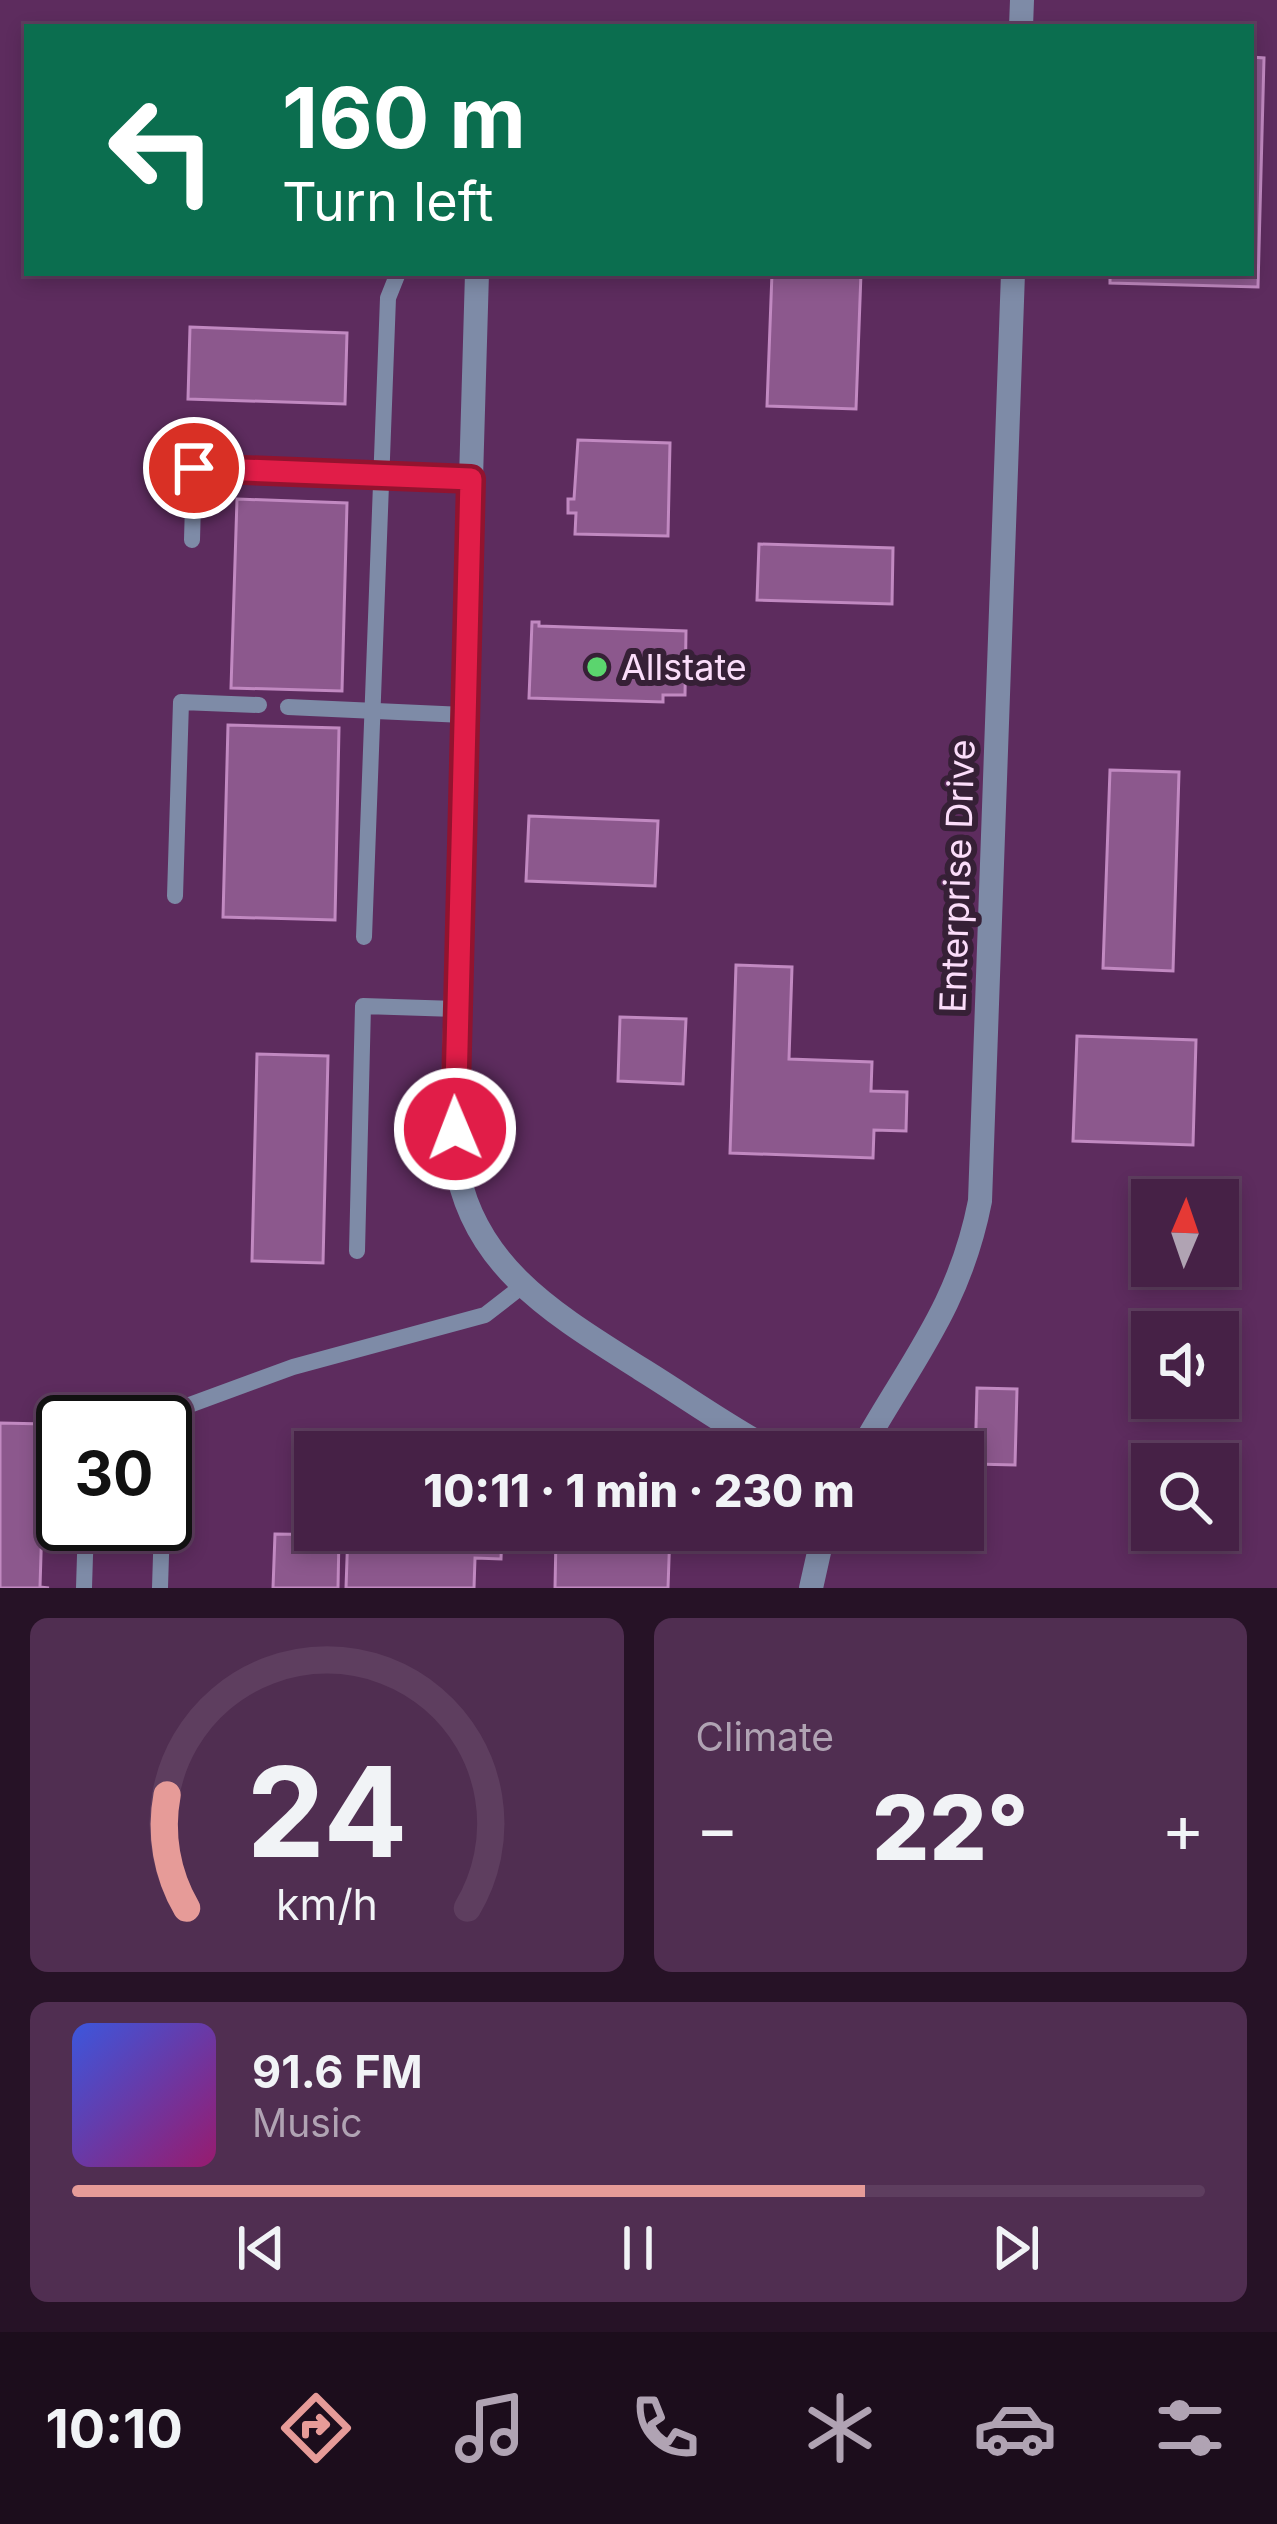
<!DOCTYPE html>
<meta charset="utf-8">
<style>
:root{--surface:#462146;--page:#502e51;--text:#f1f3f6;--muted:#b0a3b3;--line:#5e3e5f;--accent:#e69b98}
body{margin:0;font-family:Inter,sans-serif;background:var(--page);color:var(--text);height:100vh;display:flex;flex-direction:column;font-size:45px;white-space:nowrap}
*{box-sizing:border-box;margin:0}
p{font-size:39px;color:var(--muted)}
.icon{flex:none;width:66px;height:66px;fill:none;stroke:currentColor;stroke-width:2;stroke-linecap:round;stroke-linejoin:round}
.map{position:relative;height:1588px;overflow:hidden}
.panel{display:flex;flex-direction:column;gap:30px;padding:30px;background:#261226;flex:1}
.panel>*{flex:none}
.guide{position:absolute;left:24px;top:24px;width:1230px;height:252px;border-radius:0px;box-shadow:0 6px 18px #0003,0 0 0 3px var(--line);background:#0b6e4f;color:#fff;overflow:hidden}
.needle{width:78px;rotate:2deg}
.fabs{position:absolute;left:1131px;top:1179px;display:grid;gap:24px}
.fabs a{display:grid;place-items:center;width:108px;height:108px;border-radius:0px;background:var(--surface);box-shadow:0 6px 18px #0003,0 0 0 3px var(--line);font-size:60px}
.speed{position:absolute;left:36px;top:1395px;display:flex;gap:24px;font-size:60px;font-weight:700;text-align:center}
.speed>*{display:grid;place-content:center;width:156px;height:156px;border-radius:50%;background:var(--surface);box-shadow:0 6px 18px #0003,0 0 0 3px var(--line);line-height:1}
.speed .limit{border:6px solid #111;border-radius:18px;background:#fff;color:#111}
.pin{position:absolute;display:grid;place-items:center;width:102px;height:102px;color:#fff;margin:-51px;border:6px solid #fff;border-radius:50%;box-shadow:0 3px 12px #0007}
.me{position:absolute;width:132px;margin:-66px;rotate:359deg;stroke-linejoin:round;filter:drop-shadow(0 0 9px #0008)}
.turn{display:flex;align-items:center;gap:42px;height:252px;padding:0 60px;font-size:54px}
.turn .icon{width:156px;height:156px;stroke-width:2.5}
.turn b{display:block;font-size:84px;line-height:102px}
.big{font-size:90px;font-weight:800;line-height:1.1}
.panel .widget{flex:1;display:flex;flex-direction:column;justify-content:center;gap:18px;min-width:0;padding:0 42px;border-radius:18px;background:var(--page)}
.panel .dial{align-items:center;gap:0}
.dial svg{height:312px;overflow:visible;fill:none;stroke:var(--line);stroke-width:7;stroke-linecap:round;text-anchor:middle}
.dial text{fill:var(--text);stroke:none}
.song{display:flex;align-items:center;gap:36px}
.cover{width:144px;height:144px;border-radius:18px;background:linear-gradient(135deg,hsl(230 70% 55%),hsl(320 70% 35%))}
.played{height:12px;border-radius:6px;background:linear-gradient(90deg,var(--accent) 70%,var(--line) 70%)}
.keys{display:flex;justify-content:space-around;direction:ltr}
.heat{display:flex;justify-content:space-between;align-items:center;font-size:66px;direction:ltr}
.panel .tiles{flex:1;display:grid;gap:30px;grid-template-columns:1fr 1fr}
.widget:last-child{grid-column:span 2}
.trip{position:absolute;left:294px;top:1431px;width:690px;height:120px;border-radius:0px;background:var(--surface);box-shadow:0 6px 18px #0003,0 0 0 3px var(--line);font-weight:800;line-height:120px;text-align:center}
.menu{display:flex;height:192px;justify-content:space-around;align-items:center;background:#1c0d1c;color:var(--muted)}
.menu .icon{width:84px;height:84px}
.menu .on{color:var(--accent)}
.menu b{font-size:54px;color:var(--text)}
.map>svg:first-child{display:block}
.building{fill:#8c588d;stroke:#c189c1;stroke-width:3}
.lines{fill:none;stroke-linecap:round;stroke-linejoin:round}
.lane{stroke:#7e8ba7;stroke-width:16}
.street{stroke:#7e8ba7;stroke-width:24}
.route-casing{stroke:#92132f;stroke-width:30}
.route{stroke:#e11d48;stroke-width:21}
.poi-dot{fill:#5bd56e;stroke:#362036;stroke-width:4.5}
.labels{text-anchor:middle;stroke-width:12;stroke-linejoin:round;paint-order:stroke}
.poi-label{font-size:36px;fill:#fbddfa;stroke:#362036;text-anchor:start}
.street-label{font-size:36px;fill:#fbddfa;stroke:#362036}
</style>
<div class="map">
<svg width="1277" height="1588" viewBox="0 0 1277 1588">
<rect width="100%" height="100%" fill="#5d2c5e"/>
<g class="building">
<path d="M1251,57L1264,58L1258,287L1110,283V273H1251Z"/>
<path d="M772,273H861L856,409L767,406Z"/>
<path d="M190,327L347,333L345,404L188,399Z"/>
<path d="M578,440L670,443L668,536L575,534L576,513H568V499H574Z"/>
<path d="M237,499L347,503L342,691L231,688Z"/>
<path d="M759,544L893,548L892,604L757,600Z"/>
<path d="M532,622H539V626L686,631L685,695H663V702L529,698Z"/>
<path d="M228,725L339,728L335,920L223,917Z"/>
<path d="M1110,770L1179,772L1173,971L1103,968Z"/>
<path d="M529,816L658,821L655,886L526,881Z"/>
<path d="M736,965L792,967L789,1059L872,1062L871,1091L907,1092L906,1131L874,1130L873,1158L730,1153Z"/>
<path d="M620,1017L686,1019L683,1084L618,1081Z"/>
<path d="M1077,1036L1196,1040L1193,1145L1073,1141Z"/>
<path d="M257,1054L328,1056L323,1263L252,1261Z"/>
<path d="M977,1388L1017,1389L1015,1465L975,1464Z"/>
<path d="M0,1423L45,1424L40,1587L49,1588H0Z"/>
<path d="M348,1530H502L501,1559L475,1558L474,1588H346Z"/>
<path d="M643,1530H670L668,1588H555L556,1538L643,1540Z"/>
<path d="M275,1534L339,1535L338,1588H273Z"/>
</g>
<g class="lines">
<g class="lane">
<path d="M192,540L194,468L471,479"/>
<path d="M288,707L464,715"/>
<path d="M175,896L181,702L259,705"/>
<path d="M364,937L388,298L398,273"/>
<path d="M357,1251L363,1006L456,1009"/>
<path d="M90,1422V1417L165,1414L293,1367L485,1315L521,1287"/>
<path d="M84,1588L86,1524"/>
<path d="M160,1588L162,1524"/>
</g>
<g class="street">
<path d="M1021,27L1022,0"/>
<path d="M477,273L453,1096C454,1118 453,1140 456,1161C471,1267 559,1317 641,1369C685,1396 729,1428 775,1452"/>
<path d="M860,1452C910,1362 959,1308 980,1201L1013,273"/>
<path d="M811,1588L824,1530"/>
</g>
</g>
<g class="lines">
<defs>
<path id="route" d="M194,468L471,479L455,1129"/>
</defs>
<use href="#route" class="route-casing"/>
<use href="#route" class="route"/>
</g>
<circle class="poi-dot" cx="597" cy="667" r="12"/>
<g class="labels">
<g class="poi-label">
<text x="621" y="680">Allstate</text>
</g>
<g class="street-label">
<text transform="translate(957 876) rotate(-88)" y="13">Enterprise Drive</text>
</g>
</g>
</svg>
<div class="fabs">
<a><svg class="needle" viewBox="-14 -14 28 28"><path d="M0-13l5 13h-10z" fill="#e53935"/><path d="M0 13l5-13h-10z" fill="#b0a3b3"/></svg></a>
<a><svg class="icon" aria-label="sound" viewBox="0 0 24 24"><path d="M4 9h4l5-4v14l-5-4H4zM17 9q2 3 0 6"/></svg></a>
<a><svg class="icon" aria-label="search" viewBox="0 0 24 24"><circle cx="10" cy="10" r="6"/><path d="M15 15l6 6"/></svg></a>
</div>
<div class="speed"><div class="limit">30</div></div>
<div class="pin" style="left:194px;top:468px;background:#d93025"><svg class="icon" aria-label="arrive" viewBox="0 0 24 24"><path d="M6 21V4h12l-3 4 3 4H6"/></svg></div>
<svg class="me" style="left:455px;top:1129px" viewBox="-20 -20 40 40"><circle r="17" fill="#e11d48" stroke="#fff" stroke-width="3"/><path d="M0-11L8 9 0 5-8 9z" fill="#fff"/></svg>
<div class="trip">10:11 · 1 min · 230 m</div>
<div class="guide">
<div class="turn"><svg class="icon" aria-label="left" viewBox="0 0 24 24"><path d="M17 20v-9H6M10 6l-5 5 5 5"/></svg><div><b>160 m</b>Turn left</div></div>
</div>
</div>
<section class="panel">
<div class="tiles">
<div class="widget dial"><svg viewBox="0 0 100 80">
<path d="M14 69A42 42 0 1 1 86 69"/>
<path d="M14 69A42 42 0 0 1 9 40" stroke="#e69b98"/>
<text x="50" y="56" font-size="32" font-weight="700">24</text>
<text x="50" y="72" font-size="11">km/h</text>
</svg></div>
<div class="widget"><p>Climate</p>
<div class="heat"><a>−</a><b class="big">22°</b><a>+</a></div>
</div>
<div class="widget">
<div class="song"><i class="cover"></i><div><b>91.6 FM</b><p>Music</p></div></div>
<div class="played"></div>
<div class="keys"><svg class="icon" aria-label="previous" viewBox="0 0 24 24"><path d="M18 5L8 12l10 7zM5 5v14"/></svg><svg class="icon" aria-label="pause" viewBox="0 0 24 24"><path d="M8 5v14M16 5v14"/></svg><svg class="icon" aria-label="next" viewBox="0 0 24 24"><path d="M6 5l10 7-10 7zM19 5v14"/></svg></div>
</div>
</div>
</section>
<nav class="menu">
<b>10:10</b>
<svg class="icon on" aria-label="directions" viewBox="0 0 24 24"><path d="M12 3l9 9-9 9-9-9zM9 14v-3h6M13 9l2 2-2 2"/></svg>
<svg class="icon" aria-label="music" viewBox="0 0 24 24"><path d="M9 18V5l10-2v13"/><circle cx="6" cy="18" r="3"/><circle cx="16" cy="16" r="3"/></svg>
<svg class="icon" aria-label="phone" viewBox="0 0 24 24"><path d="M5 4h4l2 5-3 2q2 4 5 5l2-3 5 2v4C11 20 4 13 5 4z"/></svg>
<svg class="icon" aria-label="climate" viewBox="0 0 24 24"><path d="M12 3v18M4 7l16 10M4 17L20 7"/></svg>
<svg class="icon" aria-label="car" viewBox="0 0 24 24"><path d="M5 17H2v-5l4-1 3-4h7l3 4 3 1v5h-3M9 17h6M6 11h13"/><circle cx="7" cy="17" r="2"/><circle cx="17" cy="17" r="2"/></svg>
<svg class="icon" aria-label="filters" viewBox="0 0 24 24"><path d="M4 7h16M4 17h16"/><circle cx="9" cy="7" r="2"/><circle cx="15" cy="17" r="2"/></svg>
</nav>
